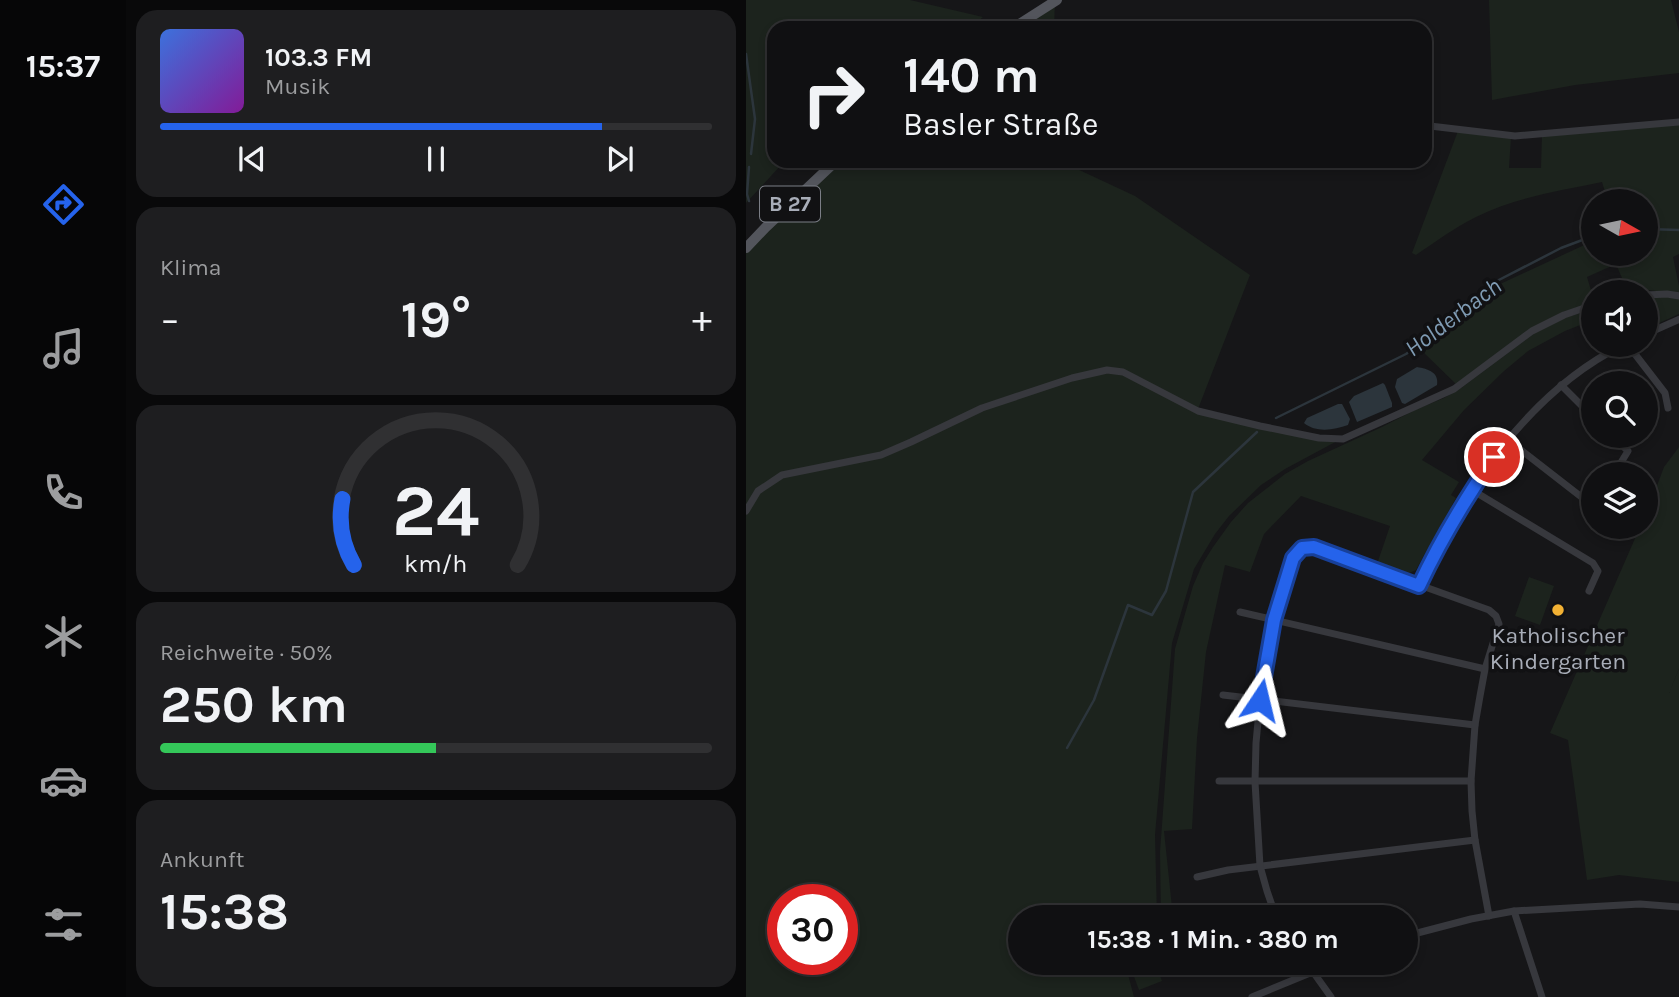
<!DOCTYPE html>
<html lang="de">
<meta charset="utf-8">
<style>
:root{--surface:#101012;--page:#1e1e20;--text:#f1f3f6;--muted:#9c9d9f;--line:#303032;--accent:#2563eb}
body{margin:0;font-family:Karla,sans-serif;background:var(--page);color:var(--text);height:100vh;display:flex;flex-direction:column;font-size:26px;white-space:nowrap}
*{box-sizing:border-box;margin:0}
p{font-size:23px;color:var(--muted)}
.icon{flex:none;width:38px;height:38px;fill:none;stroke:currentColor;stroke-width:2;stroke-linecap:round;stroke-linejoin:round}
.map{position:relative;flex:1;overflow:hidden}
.sheet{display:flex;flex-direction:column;gap:10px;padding:10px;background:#09090a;width:620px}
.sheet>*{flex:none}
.banner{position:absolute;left:21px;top:21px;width:665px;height:147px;border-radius:21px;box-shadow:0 4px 10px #0003,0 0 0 2px var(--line);background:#101012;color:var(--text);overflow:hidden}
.needle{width:46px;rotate:99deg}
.tools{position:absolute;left:835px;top:189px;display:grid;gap:14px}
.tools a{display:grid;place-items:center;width:77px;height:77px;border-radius:50%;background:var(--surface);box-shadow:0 4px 10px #0003,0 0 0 2px var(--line);font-size:35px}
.speed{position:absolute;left:21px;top:884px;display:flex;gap:14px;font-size:35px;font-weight:700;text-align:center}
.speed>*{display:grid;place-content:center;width:91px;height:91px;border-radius:50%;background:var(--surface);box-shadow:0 4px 10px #0003,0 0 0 2px var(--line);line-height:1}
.speed .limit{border:10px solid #d22;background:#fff;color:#111}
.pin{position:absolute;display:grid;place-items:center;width:60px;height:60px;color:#fff;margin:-30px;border:4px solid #fff;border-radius:50%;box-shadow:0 2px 7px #0007}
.me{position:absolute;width:77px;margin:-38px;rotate:10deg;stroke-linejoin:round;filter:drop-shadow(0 0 5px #0008)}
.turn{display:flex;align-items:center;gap:24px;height:147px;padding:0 21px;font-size:32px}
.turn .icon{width:91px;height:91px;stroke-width:2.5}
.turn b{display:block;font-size:49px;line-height:60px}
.big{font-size:52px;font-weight:700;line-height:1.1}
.sheet .card{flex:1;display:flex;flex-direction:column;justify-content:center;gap:10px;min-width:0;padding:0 24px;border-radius:21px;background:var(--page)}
.sheet .dial{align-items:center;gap:0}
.dial svg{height:182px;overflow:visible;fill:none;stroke:var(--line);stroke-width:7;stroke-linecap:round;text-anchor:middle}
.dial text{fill:var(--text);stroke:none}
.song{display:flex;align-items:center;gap:21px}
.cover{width:84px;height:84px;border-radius:10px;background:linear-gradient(135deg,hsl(220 70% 55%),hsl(290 70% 35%))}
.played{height:7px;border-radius:4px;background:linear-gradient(90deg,var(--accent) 80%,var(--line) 80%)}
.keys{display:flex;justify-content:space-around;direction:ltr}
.heat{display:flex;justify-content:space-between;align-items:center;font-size:38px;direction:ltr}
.charge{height:10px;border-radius:5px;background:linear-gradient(90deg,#34c759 50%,var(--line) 0)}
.trip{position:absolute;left:262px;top:905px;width:410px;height:70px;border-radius:35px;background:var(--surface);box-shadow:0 4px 10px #0003,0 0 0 2px var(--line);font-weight:700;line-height:70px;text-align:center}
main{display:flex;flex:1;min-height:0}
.tab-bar{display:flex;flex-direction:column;width:126px;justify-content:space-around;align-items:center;background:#060607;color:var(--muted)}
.tab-bar .icon{width:49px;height:49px}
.tab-bar .current{color:var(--accent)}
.tab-bar b{font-size:32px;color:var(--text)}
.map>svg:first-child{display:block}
.green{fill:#1c231d;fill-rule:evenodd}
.water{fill:#2c353c}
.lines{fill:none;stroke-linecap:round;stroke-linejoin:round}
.stream{stroke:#2c353c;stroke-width:2.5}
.minor{stroke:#37383d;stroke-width:7}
.major{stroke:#53555c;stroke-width:10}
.route-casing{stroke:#184099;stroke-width:18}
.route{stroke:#2563eb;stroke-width:12}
.poi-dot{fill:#f2b134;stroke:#111113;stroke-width:2.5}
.labels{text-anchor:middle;stroke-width:7;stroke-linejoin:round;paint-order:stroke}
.shield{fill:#111113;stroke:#7b7e86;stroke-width:2}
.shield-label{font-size:21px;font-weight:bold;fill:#a8adb8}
.poi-label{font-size:23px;fill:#a8adb8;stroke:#111113}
.water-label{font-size:24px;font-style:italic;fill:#7f9bb3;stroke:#111113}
</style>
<main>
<nav class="tab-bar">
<b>15:37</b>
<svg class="icon current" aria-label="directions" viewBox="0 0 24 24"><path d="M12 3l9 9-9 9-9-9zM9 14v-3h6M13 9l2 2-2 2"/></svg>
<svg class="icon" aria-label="music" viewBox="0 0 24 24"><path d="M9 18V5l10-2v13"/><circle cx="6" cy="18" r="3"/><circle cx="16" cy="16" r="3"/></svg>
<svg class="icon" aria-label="phone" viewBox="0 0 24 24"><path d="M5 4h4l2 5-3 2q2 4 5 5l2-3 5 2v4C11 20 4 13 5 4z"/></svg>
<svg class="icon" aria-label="climate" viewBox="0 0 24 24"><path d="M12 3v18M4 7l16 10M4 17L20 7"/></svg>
<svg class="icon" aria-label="car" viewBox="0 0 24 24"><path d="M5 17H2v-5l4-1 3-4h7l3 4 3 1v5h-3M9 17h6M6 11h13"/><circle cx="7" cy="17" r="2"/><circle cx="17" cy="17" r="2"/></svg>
<svg class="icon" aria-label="filters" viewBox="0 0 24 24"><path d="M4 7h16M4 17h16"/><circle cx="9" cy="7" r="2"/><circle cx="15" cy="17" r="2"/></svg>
</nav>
<section class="sheet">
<div class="card">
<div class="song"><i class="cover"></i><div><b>103.3 FM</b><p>Musik</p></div></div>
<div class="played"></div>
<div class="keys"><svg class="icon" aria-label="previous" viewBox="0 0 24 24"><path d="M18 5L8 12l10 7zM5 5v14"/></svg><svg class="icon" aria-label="pause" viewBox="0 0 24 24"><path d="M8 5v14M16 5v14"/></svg><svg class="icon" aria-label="next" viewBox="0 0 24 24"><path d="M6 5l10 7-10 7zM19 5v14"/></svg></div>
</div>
<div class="card"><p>Klima</p>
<div class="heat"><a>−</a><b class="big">19°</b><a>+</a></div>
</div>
<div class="card dial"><svg viewBox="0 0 100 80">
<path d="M14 69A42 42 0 1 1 86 69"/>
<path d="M14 69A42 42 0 0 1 9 40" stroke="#2563eb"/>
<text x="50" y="56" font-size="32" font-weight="700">24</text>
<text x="50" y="72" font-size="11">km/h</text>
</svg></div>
<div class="card"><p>Reichweite · 50%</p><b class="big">250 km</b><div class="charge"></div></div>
<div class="card"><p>Ankunft</p><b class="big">15:38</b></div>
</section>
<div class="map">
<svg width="934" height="997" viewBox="0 0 934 997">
<rect width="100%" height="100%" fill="#161618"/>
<g class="green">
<path d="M0,0H164L237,17L224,28H28V161H45L36,164L0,203Z"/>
<path d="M743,0H925L933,32V73L829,85L746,100Z"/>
<path d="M309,1L308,28H265Z"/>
<path d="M933,123V254L927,257L933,286V294L902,290L882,292L870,264L841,277L847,297V303L784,329L710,384L674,349L752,285L847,241V254H900V201H862L856,182C814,191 769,197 730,217C708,228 689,242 670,255L666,253L712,131L765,137L763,168H795L796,135Z"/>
<path d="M90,161H314L389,196L504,275L452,409L376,370L361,369L249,401L134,453L36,473L0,507V251Z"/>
<path d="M902,296L933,298V314L900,329V297Z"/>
<path d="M847,309V320L819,331L782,351L758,371L718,410L676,460L713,482L705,495L710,498L670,570L661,574L631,564L644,526L555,496L518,534L504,572L479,565L460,652L451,738L446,829L418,831L427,917H415L414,852L429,649L447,586L457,563L467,547L485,522L502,503L539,474L562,461L636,427L671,409L698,398L715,388L790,332L818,318Z"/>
<path d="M361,373L376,374L451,412L593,440L539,469L515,485L483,516L469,534L448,569L426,643L409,835L411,917H275V962L379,963L388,997H0V515L13,493L36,477L135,456L237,410L327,379ZM37,900H96V959H37Z"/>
<path d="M933,447L934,666L923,693L933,669V882L873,875L841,880L822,740L804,733L894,527H900V515L918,467Z"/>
<path d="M783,577L808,586L794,625L769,616Z"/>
<path d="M519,904L523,914L507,917H446Z"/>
<path d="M383,963H409L416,981L393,990Z"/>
</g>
<g class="water">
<path d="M671,367C682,369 693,372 691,385L659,404L656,403L649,387L651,379Z"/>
<path d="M637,383L639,385L646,403V407L611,422L603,402L608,396Z"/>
<path d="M592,404H596L604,419L602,425C588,430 570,433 558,423L561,418Z"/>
</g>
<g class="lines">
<g class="stream">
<path d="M0,54L9,119L5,154"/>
<path d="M3,201L1,194L3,167"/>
<path d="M900,229L934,230"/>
<path d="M530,418L660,354L700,326L747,283L815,248L847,236"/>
<path d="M321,748L348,700L382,605L406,615L420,591L447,492L511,432"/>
</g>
<g class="minor">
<path d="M684,126L769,136L934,122"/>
<path d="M900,295L921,294L934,296"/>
<path d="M900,334L934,319"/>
<path d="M882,345L919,393L922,408"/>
<path d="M815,385L847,417"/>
<path d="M866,436L882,451L868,474"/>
<path d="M762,440L847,506"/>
<path d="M726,490L847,563L852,571L843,591"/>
<path d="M0,511L12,491L36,475L135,455L165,442L236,408L326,378L361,370L377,372L452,411L514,426L573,438L597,439L708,389L786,331L818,315L847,305"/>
<path d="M673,586C716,492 782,392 877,345"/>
<path d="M494,612L739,669"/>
<path d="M477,695L729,725"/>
<path d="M473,781H725"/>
<path d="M451,877L482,870L729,840"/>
<path d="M768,911L796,997"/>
<path d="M530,917L521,891L514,866L509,782L510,743L514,700L528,620L547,558L556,548L568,547L743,610L750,616L753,624L739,669L734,696L729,725L725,781L726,811L729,840L743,916"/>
<path d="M660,936L725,919L768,911L894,904L934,907"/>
<path d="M560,962L585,997"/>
<path d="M506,997L591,962"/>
</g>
<g class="major">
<path d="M267,28L311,0"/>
<path d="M0,248L20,227L90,161"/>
</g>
</g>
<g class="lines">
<defs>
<path id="route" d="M514,700L528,620L547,558L556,548L568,547L673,586C694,541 720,498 748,457"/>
</defs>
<use href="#route" class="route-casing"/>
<use href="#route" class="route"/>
</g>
<circle class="poi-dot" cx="812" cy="610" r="7"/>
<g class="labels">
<rect class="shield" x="14" y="186.5" width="60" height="35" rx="5"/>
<g class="shield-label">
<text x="44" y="211">B 27</text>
</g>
<g class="poi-label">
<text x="812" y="643">Katholischer<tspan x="812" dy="26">Kindergarten</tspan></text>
</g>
<g class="water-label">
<text transform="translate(707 317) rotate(-37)" y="8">Holderbach</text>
</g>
</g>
</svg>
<div class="tools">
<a><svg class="needle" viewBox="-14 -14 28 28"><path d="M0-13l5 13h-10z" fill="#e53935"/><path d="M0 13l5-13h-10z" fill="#9c9d9f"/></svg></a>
<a><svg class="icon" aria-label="sound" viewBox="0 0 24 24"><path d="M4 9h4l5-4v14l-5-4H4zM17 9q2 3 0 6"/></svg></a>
<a><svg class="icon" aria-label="search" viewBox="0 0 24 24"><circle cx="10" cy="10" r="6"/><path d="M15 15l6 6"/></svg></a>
<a><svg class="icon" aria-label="layers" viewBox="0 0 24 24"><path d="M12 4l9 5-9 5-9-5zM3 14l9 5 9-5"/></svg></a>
</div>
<div class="speed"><div class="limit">30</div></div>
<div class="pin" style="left:748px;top:457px;background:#d93025"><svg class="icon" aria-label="arrive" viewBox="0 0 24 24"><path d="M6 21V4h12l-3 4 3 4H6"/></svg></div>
<svg class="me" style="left:514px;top:700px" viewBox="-20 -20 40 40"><path d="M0-17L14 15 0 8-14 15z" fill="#2563eb" stroke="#fff" stroke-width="4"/></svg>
<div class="trip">15:38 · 1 Min. · 380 m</div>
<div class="banner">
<div class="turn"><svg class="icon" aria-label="right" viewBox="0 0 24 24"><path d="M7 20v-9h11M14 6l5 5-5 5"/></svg><div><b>140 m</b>Basler Straße</div></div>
</div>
</div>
</main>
